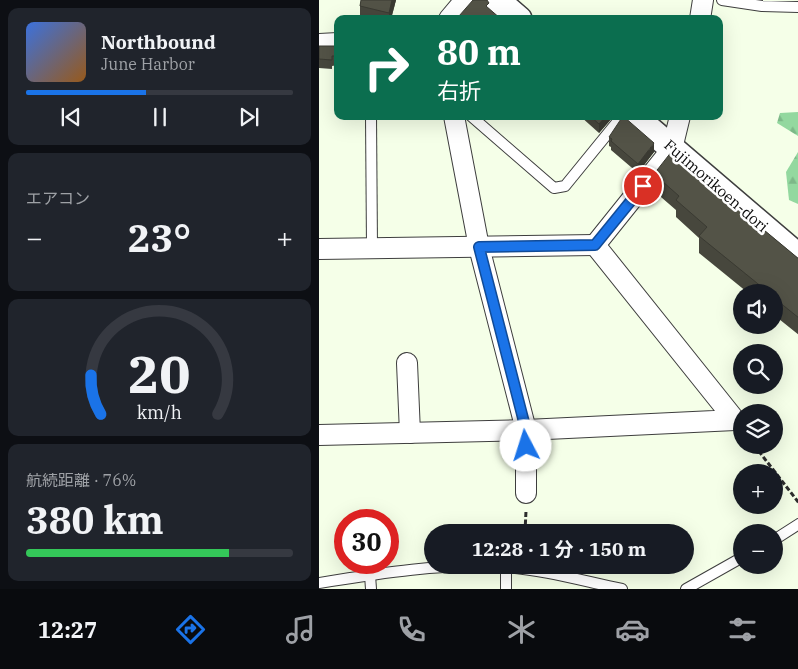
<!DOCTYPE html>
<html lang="ja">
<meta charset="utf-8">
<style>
:root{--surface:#171b24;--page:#20242c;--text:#f1f3f6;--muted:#9ea1a6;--line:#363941;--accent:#1a73e8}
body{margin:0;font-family:"IBM Plex Serif","Noto Sans JP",serif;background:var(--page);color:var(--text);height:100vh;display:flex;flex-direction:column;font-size:19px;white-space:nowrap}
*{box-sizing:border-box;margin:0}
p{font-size:16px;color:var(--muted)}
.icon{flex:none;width:28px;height:28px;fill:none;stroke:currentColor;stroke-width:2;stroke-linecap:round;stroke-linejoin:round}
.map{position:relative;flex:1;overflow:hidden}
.side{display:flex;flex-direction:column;gap:8px;padding:8px;background:#0d0f14;width:319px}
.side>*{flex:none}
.hud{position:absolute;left:15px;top:15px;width:389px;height:105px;border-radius:10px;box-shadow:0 5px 20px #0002;background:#0b6e4f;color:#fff;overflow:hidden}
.tools{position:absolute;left:414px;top:284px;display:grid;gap:10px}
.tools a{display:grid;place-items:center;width:50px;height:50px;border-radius:50%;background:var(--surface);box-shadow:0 5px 20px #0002;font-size:25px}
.speed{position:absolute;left:15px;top:509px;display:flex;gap:10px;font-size:25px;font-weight:700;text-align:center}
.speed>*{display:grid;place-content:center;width:65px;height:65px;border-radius:50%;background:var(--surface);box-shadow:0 5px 20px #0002;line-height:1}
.speed .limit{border:8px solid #d22;background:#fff;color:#111}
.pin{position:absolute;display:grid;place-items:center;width:42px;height:42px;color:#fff;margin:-21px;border:2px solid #fff;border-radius:50%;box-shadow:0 1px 5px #0007}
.me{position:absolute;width:55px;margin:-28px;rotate:355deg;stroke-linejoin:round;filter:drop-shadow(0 0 4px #0008)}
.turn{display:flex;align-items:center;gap:18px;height:105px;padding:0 20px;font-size:22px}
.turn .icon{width:65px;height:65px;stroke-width:2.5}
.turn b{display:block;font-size:35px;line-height:42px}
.big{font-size:38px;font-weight:700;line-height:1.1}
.side .tile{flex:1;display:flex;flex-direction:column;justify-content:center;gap:8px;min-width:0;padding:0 18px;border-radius:10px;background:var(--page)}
.side .dial{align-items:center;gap:0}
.dial svg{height:130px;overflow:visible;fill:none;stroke:var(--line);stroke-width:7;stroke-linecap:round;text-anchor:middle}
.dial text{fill:var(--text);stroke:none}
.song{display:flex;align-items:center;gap:15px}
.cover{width:60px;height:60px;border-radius:8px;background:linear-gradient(135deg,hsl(220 70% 55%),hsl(30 70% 35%))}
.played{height:5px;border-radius:2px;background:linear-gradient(90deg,var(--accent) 45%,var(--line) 45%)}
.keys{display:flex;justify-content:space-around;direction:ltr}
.heat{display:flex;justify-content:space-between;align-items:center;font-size:28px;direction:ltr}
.charge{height:8px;border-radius:4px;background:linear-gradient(90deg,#34c759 76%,var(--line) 0)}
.trip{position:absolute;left:105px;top:524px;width:270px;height:50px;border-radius:25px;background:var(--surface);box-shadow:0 5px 20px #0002;font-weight:700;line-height:50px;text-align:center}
.tab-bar{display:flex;height:80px;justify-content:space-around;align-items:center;background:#090b0e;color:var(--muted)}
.tab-bar .icon{width:35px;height:35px}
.tab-bar .on{color:var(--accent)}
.tab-bar b{font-size:22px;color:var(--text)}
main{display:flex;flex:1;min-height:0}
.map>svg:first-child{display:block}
.forest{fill:url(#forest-firs)}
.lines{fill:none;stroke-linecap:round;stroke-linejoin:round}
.service-casing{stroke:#3e3e3e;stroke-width:12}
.minor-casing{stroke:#3e3e3e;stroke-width:22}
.tertiary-casing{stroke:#3e3e3e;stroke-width:28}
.path{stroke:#2d2d2d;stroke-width:3;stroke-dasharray:5 2.5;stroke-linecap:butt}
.service{stroke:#fff;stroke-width:10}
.minor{stroke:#fff;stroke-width:20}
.tertiary{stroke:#fff;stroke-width:25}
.wall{fill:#47473d}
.shaded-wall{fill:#3a3a32}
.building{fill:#535347;stroke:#3a3a32}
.route-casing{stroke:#114b97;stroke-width:12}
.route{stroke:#1a73e8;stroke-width:9}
.labels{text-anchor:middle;stroke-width:5;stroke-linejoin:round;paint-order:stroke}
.street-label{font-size:15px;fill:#0b0b0b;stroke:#fff}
</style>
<main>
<section class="side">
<div class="tile">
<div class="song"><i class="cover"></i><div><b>Northbound</b><p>June Harbor</p></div></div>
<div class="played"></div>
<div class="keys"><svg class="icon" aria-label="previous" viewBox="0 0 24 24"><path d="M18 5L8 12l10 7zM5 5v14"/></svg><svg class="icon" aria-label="pause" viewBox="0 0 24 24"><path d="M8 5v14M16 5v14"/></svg><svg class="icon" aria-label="next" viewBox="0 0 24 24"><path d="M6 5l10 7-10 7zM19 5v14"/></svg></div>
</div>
<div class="tile"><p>エアコン</p>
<div class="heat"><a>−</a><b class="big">23°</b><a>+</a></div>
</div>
<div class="tile dial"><svg viewBox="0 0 100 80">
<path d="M14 69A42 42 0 1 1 86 69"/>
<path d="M14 69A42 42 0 0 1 8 45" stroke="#1a73e8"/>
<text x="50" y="56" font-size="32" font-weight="700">20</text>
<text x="50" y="72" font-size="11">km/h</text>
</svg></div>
<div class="tile"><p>航続距離 · 76%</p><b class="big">380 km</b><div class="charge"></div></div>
</section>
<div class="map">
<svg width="480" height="589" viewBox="0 0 480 589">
<defs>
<pattern id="forest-firs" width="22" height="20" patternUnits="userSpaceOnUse" patternTransform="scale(1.25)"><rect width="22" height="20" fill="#93d89f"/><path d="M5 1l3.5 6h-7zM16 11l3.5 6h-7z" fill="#7db888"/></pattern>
</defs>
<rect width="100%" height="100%" fill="#f5ffe8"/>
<g class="forest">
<path d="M479,112V136L458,123L461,113Z"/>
<path d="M479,152V204L470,200L467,172Z"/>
</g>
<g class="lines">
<defs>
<g id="service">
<path d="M403,0L443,6L480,7"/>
<path d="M52,116L53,248"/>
<path d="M152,116L235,188L246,186L303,116"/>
<path d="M455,540L480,524"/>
<path d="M187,567V589"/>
<path d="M51,575L52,589"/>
<path d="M0,583C62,573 124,563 186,567C226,570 264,581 303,589"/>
<path d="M367,589L422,558"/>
</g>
<g id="minor">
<path d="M130,19L146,0"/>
<path d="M381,19L384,0"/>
<path d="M0,44L19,43"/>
<path d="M135,116L160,247L207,430V493"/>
<path d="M276,245L353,149L361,116"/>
<path d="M0,249L276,245"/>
<path d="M88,363L91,433"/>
<path d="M0,435L207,430L416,420L276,245"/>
</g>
<g id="tertiary">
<path d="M178,0L200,19"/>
<path d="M315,116L480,257"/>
</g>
</defs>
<use href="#service" class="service-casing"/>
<use href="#minor" class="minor-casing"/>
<use href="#tertiary" class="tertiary-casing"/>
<g class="path">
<path d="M435,445L480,503"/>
<path d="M206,532L207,511"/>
</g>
<use href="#service" class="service"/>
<use href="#minor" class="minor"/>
<use href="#tertiary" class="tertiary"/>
</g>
<g class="wall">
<path d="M42,0H77L72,19H41V6Z"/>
<path d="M0,46H19V65L13,66V69L0,68Z"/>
<path d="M261,116H293V118L280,133Z"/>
<path d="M290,137L335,152L319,173L292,150V147L290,146Z"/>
<path d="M335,174L399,192L480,259V335L455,315V292H428L380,253V238L357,217V210L335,191Z"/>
</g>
<g class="shaded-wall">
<path d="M73,0H77L72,19H70V13Z"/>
<path d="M287,116H293V118L280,133V124Z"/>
<path d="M335,143V152L319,173V164Z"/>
</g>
<g class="building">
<path d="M42,0H73L70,13L41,6Z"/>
<path d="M154,0H168L170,3L167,6L182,19H159L157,17L156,19H144L140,16Z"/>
<path d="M0,46H19V56H13V60L0,59Z"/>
<path d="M271,116H287L280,124Z"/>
<path d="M304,116L335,143L319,164L292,141L293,139L290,137Z"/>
<path d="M353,151L399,189L398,191L480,259V318L455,298V292H449L380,236L388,227L357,200L360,196L335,174Z"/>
</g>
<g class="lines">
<defs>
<path id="route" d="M207,446V430L160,247L276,245L324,186"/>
</defs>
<use href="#route" class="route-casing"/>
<use href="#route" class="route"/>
</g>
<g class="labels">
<g class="street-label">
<text transform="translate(397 186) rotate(41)" y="5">Fujimorikoen-dori</text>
</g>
</g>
</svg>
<div class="tools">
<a><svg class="icon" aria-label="sound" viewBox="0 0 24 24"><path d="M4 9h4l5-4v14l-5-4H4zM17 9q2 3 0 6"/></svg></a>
<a><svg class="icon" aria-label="search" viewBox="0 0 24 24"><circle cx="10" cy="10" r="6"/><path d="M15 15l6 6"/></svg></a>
<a><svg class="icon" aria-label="layers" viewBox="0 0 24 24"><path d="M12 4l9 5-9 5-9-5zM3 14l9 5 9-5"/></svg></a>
<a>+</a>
<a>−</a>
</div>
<div class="speed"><div class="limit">30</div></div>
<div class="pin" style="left:324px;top:186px;background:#d93025"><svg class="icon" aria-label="arrive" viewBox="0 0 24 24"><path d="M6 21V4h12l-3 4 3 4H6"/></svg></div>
<svg class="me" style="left:207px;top:446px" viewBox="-20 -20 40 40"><circle r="19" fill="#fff"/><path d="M0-13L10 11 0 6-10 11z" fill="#1a73e8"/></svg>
<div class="trip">12:28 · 1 分 · 150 m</div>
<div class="hud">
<div class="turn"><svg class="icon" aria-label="right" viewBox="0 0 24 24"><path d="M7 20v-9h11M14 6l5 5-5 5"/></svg><div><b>80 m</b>右折</div></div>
</div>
</div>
</main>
<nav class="tab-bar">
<b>12:27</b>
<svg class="icon on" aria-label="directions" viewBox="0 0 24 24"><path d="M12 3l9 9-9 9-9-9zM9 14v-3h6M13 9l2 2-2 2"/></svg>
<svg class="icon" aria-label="music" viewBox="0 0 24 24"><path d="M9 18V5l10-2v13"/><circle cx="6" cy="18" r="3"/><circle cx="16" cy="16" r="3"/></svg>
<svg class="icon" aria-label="phone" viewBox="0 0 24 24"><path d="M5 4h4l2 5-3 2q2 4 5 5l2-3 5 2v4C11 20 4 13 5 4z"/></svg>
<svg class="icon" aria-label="climate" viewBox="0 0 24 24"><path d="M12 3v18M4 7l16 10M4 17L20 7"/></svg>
<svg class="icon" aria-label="car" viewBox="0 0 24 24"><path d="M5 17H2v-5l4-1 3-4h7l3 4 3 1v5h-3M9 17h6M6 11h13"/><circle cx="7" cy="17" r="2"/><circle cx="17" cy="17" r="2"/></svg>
<svg class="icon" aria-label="filters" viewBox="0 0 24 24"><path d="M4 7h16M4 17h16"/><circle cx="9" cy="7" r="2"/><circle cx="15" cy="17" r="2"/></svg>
</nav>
